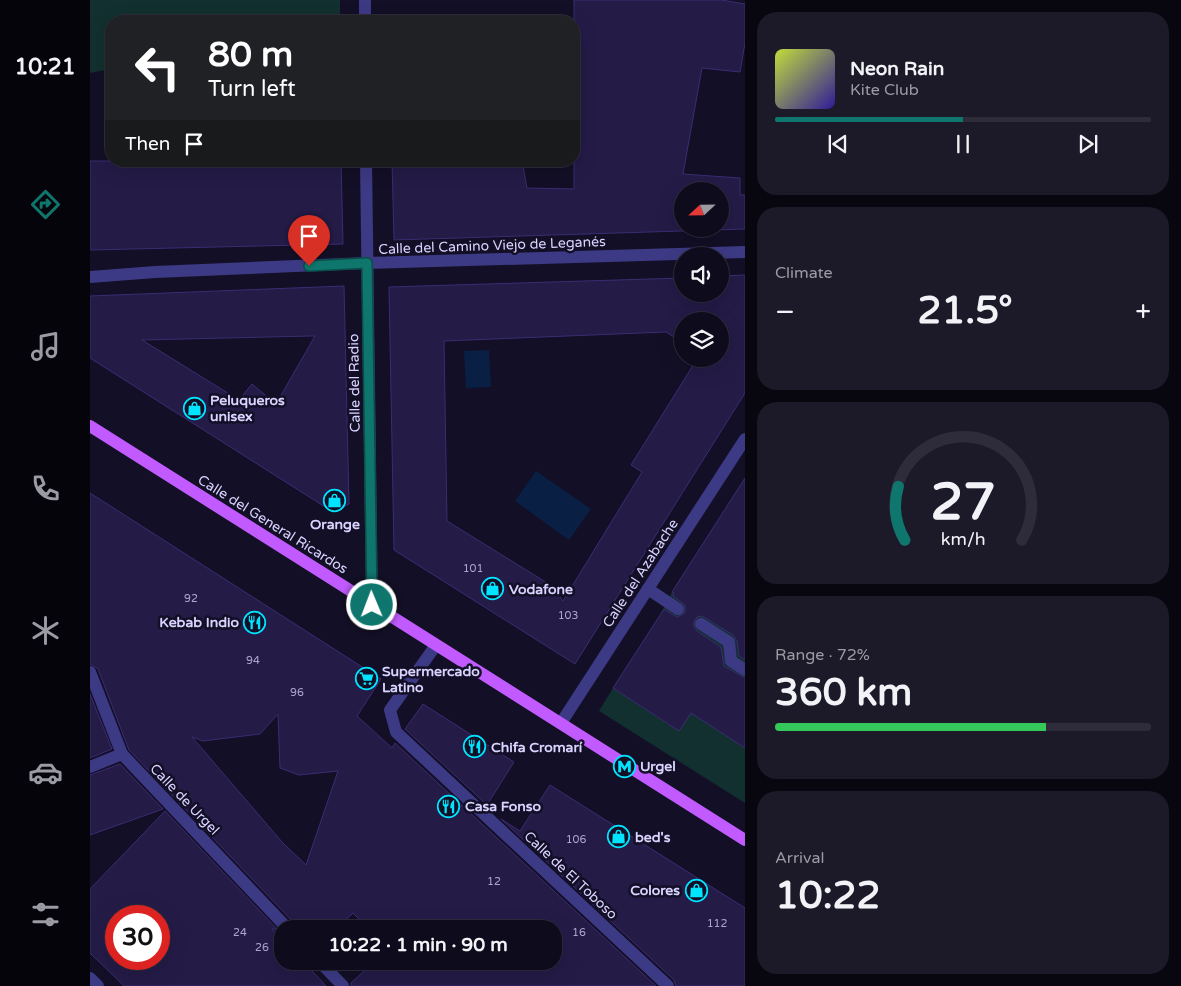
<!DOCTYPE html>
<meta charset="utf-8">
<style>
:root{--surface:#0e0b1c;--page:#1c1929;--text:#f1f3f6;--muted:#9b9ba3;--line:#2e2b3b;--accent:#0f766e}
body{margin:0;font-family:"Varela Round",sans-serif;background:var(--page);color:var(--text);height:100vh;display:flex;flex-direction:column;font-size:19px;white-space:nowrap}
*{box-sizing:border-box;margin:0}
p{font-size:16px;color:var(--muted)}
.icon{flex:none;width:28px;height:28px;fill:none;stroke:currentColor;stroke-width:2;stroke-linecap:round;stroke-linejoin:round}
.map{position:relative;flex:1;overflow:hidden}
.details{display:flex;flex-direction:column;gap:12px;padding:12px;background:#08060f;width:436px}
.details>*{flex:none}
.guide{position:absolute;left:15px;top:15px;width:475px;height:152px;border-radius:20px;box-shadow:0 5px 20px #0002,0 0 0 1px var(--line);background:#202124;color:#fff;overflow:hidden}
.needle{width:32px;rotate:248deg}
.controls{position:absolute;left:584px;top:182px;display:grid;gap:10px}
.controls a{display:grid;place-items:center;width:55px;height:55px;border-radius:50%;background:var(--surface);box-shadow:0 5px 20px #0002,0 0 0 1px var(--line);font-size:25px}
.speed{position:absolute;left:15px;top:905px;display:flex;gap:10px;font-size:25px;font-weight:700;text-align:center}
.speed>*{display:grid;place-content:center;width:65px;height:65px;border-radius:50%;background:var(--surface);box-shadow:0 5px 20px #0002,0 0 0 1px var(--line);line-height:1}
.speed .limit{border:8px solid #d22;background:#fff;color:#111}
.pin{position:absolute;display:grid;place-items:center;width:42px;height:42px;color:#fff;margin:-51px -21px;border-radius:50% 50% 50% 0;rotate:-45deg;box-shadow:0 0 5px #0007}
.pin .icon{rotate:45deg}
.me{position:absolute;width:55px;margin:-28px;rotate:359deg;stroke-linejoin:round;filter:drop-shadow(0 0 4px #0008)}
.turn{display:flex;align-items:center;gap:18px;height:105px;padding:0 20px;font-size:22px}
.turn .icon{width:65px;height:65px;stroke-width:2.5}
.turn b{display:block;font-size:35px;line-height:42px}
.then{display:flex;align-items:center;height:48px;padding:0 20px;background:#0003;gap:10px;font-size:19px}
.big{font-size:38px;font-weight:800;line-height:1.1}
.details .card{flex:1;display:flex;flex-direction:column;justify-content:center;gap:8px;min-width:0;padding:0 18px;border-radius:20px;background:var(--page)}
.details .dial{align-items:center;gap:0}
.dial svg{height:130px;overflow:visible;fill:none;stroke:var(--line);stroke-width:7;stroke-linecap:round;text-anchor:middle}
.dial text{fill:var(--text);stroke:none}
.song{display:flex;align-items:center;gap:15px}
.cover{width:60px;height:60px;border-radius:8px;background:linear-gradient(135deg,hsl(70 70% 55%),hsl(250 70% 35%))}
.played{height:5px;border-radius:2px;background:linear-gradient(90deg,var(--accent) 50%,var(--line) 50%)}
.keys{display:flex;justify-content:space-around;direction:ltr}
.heat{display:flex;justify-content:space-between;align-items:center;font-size:28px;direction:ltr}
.charge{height:8px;border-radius:4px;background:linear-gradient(90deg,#34c759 72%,var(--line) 0)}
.trip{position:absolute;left:184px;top:920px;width:288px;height:50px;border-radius:20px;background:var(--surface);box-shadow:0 5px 20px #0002,0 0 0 1px var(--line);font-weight:800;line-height:50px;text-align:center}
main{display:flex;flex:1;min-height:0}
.menu{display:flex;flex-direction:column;width:90px;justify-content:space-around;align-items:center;background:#06040b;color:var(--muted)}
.menu .icon{width:35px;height:35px}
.menu .on{color:var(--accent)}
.menu b{font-size:22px;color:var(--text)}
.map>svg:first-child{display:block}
.green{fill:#12302f}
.water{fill:#0a1f44}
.building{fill:#241b47;stroke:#3b2d73;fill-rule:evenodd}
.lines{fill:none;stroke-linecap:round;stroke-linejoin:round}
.minor{stroke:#3d3a85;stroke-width:12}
.major{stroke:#c25bff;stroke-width:12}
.route-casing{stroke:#0a4d48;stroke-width:12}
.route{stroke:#0f766e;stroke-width:9}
.labels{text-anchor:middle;stroke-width:5;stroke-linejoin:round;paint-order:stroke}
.number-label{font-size:11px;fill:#aca6d1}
.street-label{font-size:14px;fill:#d9d4ff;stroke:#130f26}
.poi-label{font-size:14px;font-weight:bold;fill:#d9d4ff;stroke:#130f26;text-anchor:start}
</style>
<main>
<nav class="menu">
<b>10:21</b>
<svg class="icon on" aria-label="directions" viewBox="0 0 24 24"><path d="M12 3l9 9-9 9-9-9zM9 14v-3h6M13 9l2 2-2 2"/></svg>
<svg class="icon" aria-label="music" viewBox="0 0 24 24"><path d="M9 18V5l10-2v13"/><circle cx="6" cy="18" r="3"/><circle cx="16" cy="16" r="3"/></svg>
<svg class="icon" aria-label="phone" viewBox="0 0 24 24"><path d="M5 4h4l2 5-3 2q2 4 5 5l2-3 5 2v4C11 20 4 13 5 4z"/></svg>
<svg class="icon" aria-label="climate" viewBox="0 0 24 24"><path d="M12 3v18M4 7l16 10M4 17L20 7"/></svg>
<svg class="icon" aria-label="car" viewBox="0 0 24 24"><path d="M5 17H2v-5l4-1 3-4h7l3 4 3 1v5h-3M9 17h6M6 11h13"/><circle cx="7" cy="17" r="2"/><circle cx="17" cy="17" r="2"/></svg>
<svg class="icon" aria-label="filters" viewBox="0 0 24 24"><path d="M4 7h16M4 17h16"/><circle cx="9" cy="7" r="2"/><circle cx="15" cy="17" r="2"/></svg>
</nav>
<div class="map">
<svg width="655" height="986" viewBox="0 0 655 986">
<rect width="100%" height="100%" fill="#130f26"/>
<g class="green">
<path d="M0,0H250V21H21V69L0,73Z"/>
<path d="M582,592L655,638V803L509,711L523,688L579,725L629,651L571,613Z"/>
</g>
<g class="water">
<path d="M399,350L401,387L376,388L374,351Z"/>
<path d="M446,471L501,509L479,540L425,501Z"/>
</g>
<g class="building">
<path d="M484,0H632L655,4V43L650,72L612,68L593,174L650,178V195H655V229L304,240L302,161H432L437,188L484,189ZM592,191H630V229H592Z"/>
<path d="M0,161H251L253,244L0,250Z"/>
<path d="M655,275V393L485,664L304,550L299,287L592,278V294H630V276ZM592,321H630V359H607L541,465L552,472L473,601L462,586L357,521L354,341L576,332L592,342Z"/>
<path d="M254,286L259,504L243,512L0,358V296ZM221,336H225L186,404L162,384L149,400L52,340Z"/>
<path d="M655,478V660L649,656L647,641L643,635L612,616L607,617L603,624L607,631L631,647L634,666L655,678V748L601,713L589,731L523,688L574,609L587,617L595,613V605L583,596L584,593L582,592Z"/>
<path d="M0,493L291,679L267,716L302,748L305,743L566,986H261V983L285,961H462V929H279L263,913L246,929H206L204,923L39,750L8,669L0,664ZM188,714L190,768L209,775L248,771L216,865L192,842L102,737L113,741L170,734Z"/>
<path d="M0,694L22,749L0,758Z"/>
<path d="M333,704L424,762L397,805L315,729Z"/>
<path d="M30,764L73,809L0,835V775Z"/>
<path d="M460,785L655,908V986H586L584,980L411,819L430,831Z"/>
<path d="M75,811L187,929H182L192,940V961H213L236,986H34L0,953V889ZM26,916H69V959H26Z"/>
</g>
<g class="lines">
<g class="minor">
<path d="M275,0V21"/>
<path d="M276,161L282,605"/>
<path d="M0,277L65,272L277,263L655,252"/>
<path d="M558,589L588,609"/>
<path d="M611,624L639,642L641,661L655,670"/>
<path d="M346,645L300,710L306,732L578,986"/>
<path d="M0,672L32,754L198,929"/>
<path d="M471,723L655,439"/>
<path d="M0,767L32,754"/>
<path d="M229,961L253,986"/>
<path d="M0,978L8,986"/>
</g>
<path class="major" d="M0,426L655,840"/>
</g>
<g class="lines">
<defs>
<path id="route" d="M219,266L277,263L282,605"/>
</defs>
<use href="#route" class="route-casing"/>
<use href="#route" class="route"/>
</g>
<defs>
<symbol id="shop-ring" viewBox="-11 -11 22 22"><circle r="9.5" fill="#130f26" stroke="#00e5ff" stroke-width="1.5"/><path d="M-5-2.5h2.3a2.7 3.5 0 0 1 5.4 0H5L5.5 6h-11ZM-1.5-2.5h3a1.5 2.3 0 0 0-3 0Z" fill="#00e5ff"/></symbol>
<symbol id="restaurant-ring" viewBox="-11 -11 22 22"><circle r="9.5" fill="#130f26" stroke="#00e5ff" stroke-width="1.5"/><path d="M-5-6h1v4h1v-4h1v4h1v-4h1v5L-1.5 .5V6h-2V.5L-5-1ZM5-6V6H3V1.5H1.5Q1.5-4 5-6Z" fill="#00e5ff"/></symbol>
<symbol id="supermarket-ring" viewBox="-11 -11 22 22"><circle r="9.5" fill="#130f26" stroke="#00e5ff" stroke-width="1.5"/><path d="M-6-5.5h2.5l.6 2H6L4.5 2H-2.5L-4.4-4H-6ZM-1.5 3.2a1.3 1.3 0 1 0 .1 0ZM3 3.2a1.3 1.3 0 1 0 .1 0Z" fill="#00e5ff"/></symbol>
<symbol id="metro-ring" viewBox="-11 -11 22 22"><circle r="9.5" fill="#130f26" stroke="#00e5ff" stroke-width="1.5"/><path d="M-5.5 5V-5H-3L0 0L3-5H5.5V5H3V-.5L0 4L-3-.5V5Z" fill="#00e5ff"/></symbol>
</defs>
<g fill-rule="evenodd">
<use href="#shop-ring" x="92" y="396" width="25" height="25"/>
<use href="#shop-ring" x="232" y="488" width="25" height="25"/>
<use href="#shop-ring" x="390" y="576" width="25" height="25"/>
<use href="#restaurant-ring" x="152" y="610" width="25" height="25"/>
<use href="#supermarket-ring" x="264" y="666" width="25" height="25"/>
<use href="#restaurant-ring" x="372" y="734" width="25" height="25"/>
<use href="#metro-ring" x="522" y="754" width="25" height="25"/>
<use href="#restaurant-ring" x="346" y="794" width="25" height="25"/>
<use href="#shop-ring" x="516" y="824" width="25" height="25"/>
<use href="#shop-ring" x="594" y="878" width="25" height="25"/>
</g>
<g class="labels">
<g class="number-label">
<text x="383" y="572">101</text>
<text x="101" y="602">92</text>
<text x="478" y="619">103</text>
<text x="163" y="664">94</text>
<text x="207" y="696">96</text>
<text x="486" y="843">106</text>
<text x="404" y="885">12</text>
<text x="627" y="927">112</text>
<text x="150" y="936">24</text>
<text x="489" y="936">16</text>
<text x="172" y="951">26</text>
</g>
<g class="street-label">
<text transform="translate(402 245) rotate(-2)" y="5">Calle del Camino Viejo de Leganés</text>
<text transform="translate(264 383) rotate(-91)" y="5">Calle del Radio</text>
<text transform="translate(183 524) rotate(32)" y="5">Calle del General Ricardos</text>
<text transform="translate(550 573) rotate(-57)" y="5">Calle del Azabache</text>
<text transform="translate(95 799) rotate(46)" y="5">Calle de Urgel</text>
<text transform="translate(481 875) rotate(43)" y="5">Calle de El Toboso</text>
</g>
<g class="poi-label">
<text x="120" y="405">Peluqueros<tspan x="120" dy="16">unisex</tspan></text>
<text x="245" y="529" text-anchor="middle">Orange</text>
<text x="419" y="594">Vodafone</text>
<text x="149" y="627" text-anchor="end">Kebab Indio</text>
<text x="292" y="676">Supermercado<tspan x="292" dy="16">Latino</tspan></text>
<text x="401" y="752">Chifa Cromarí</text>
<text x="550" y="771">Urgel</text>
<text x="375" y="811">Casa Fonso</text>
<text x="545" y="842">bed's</text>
<text x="590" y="895" text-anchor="end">Colores</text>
</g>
</g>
</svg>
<div class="controls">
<a><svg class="needle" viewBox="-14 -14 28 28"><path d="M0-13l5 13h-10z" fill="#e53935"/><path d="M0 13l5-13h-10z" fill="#9b9ba3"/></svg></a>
<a><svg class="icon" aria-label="sound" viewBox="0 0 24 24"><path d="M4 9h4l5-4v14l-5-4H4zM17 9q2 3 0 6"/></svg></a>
<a><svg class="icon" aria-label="layers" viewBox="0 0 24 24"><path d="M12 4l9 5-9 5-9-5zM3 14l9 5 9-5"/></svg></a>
</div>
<div class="speed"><div class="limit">30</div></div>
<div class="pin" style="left:219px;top:266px;background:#d93025"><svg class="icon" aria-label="arrive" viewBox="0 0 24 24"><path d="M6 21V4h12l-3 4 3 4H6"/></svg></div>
<svg class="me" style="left:282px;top:605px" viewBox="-20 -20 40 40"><circle r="17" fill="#0f766e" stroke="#fff" stroke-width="3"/><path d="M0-11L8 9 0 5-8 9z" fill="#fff"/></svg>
<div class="trip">10:22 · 1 min · 90 m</div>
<div class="guide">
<div class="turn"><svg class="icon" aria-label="left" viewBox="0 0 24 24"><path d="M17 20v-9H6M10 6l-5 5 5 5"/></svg><div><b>80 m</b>Turn left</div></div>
<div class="then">Then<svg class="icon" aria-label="arrive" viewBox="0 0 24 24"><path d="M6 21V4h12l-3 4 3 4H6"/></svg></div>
</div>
</div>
<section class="details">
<div class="card">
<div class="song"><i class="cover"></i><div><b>Neon Rain</b><p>Kite Club</p></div></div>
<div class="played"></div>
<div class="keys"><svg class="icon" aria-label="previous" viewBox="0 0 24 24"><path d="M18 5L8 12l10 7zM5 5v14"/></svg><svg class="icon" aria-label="pause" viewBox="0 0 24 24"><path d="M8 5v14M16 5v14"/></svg><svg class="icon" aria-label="next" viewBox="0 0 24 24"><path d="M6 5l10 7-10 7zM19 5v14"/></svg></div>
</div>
<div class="card"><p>Climate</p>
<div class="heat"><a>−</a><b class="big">21.5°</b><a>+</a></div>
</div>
<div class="card dial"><svg viewBox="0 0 100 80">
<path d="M14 69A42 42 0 1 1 86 69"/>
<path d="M14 69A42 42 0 0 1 10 36" stroke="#0f766e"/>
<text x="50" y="56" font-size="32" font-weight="700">27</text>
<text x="50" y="72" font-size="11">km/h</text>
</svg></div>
<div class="card"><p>Range · 72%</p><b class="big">360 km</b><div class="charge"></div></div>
<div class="card"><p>Arrival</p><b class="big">10:22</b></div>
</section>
</main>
